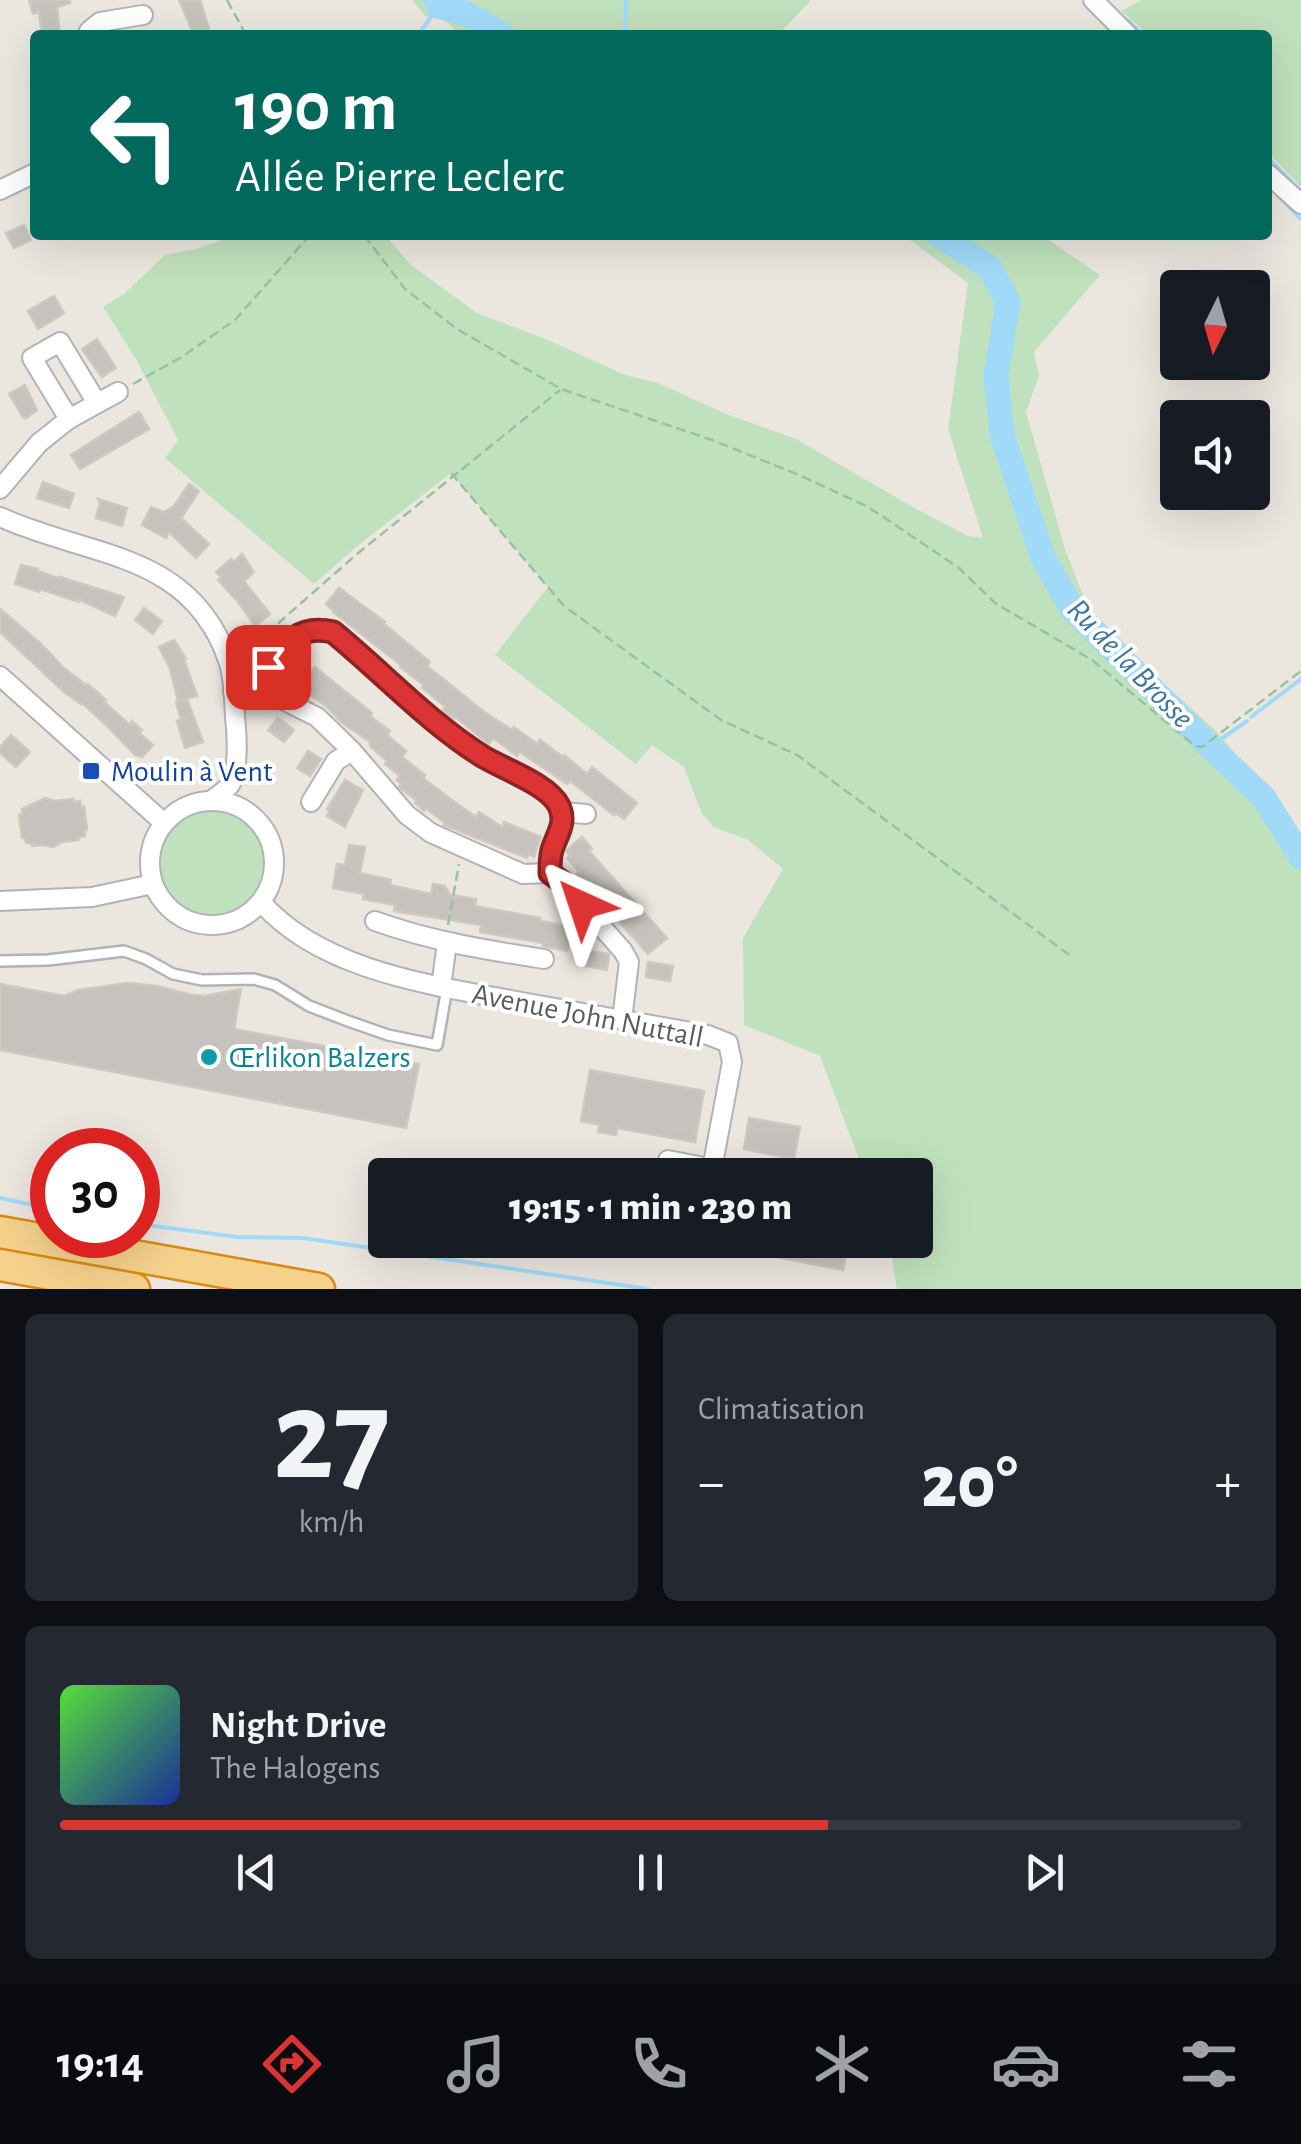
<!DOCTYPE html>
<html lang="fr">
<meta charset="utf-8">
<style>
:root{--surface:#171b24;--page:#242831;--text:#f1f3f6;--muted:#9ea1a6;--line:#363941;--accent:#dc3435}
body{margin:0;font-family:"Alegreya Sans",sans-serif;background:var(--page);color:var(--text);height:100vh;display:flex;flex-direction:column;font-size:38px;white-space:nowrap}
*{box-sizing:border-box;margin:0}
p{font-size:32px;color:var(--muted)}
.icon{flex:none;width:55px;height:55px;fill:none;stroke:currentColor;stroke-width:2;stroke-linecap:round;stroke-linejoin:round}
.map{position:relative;height:1289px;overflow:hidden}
.drawer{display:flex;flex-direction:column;gap:25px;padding:25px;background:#0d0f14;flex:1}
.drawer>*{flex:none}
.hud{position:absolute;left:30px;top:30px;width:1242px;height:210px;border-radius:10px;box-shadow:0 10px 40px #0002;background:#00695c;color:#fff;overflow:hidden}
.needle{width:65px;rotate:185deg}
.fabs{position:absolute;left:1160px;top:270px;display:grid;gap:20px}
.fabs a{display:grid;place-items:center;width:110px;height:110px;border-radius:10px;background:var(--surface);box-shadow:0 10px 40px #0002;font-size:50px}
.speed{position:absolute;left:30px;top:1128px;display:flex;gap:20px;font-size:50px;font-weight:700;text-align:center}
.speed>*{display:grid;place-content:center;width:130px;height:130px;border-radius:50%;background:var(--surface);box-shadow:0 10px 40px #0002;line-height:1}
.speed .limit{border:15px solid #d22;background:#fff;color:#111}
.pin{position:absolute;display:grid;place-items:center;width:85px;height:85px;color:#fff;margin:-42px;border-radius:20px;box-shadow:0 5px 15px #0006}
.me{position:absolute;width:110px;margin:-55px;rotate:318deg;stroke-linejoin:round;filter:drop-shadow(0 0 8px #0008)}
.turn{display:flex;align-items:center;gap:35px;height:210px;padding:0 40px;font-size:45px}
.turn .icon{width:130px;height:130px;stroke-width:2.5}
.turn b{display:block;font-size:70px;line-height:85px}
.big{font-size:75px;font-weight:800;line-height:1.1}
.drawer .widget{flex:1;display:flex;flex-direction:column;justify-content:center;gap:15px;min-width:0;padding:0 35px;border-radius:15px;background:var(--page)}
.drawer .dial{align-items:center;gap:0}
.dial b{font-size:130px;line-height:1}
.song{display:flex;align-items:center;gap:30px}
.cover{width:120px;height:120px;border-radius:15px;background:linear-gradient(135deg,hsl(110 70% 55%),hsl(230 70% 35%))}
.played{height:10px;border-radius:5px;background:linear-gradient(90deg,var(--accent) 65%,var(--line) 65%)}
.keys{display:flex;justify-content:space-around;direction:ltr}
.heat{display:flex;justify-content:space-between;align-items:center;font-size:55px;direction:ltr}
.drawer .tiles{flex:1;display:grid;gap:25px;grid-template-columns:1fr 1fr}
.widget:last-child{grid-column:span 2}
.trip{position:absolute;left:368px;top:1158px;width:565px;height:100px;border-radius:10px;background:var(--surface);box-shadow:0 10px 40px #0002;font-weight:800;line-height:100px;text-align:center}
.menu{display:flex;height:160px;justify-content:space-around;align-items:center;background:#090b0e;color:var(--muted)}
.menu .icon{width:70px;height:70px}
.menu .selected{color:var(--accent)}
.menu b{font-size:45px;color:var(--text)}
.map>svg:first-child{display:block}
.green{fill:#c0e1bd}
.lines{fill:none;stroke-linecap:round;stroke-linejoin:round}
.stream{stroke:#a1daf9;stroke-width:4}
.river{stroke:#a1daf9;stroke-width:25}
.building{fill:#c6c2bd;stroke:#cfc8be;stroke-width:2.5}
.lane-casing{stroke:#b0b3b7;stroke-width:14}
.street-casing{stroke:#b0b3b7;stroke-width:22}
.highway-casing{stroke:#db8a0f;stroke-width:35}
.path{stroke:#97c1a0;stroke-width:2.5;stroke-dasharray:10 5;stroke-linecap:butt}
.lane{stroke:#fff;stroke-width:9}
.street{stroke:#fff;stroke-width:18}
.highway{stroke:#f5d18c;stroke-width:30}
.route-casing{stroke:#8f2222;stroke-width:25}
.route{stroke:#dc3435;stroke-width:18}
.transit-dot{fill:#1a4fb4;stroke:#fff;stroke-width:4}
.culture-dot{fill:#0f9aa8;stroke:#fff;stroke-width:4}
.labels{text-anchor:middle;stroke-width:8;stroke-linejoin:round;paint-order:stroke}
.transit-label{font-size:30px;fill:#164399;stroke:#fff;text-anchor:start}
.street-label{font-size:30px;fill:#585c60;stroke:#fff}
.culture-label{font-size:30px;fill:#0d838f;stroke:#fff;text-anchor:start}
.water-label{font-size:32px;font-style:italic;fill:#3f76a0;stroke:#fff}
</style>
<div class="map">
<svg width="1301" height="1289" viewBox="0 0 1301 1289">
<rect width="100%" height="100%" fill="#ebe7df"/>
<g class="green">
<path d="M412,0H811L778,35H462L445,21L425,16Z"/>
<path d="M1142,0H1301V187L1268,152V35H1149L1121,11Z"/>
<path d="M236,235H385L411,265L477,313L548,340L625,375L658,383L726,414L796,439L918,510L968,536L983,538L948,429L968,283L903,235H1036L1047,239L1100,275L1034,352L1039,376L1026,412L1065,549L1087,606L1130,653L1214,729L1282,808L1301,838V1289H897L889,1240H915V1175H865L820,1056L744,1025L743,938L783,869L748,840L714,827L702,814L684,767L652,745L636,764L495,655L548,587L451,473L356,547L314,584L165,458L178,440L136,359L103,307L125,293L165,255L196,249Z"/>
<circle cx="212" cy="862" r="52"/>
</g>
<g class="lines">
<g class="stream">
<path d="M1128,21L1143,35"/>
<path d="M418,35L439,6"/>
<path d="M625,35L626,0"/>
<path d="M1268,158L1301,191"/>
<path d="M1268,185L1301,219"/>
<path d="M1251,717L1301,679"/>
<path d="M1210,747L1247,721"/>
<path d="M0,1198L52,1209"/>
<path d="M138,1224L238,1237L303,1238L648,1289"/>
</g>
<g class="river">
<path d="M436,0L439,6L467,14L503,35"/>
<path d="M939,235L989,267L1008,302L996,375L1002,435L1044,560L1072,609L1205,742L1264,798L1301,857"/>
</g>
</g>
<g class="building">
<path d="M29,0H69L70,3L57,7L60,35H42L39,12L33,14Z"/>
<path d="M179,0H200L211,35H194Z"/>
<path d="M24,225L31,240L14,248L6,233Z"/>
<path d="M54,296L64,313L38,329L28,311Z"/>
<path d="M97,339L116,368L102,377L82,349Z"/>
<path d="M25,385L37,410L26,418L23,417L9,394Z"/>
<path d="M139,412L149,429L80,469L71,455Z"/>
<path d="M43,482L74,494L69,508L37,498Z"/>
<path d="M189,484L199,491L181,518L209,544L196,558L169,532L166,538L142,525L151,507L164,512L174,506Z"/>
<path d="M98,499L127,508L122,526L96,518L100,503Z"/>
<path d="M242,554L254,572L244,581L270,614L255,626L239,603L218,580L221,577L216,572L231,559L234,562Z"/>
<path d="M21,565L38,569V571L60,579V577L124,597L115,616L80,600L79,602L40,589L39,592L15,584Z"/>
<path d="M339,588L385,622L384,624L430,662L427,666L483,711L512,730L514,727L537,744L540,740L563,757L564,755L587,774L592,767L637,803L624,819L616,813L614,815L570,781L567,784L520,752L517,756L493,738L489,744L455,717L454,719L443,710L446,707L422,688L424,685L400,667L401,665L333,612L334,611L326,604Z"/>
<path d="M144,608L162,621L153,634L135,620Z"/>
<path d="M0,609L40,643L65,669L86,685L88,684L106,700L104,702L130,725L132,721L142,730L139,733L153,745L142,757L135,755L107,726L82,703L81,704L64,692L0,632Z"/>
<path d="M174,640L186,659L184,660L197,696L178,701L170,669L159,647Z"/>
<path d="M292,656L311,672L315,667L372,713L370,716L390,731L387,735L406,751L402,757L425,775L423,778L453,801L476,817L479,812L502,827L504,822L541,837L534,857L529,854L527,858L444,825L445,823L426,808L424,811L415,803L417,801L399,787L402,784L397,780L400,776L385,764L387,761L370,746V742L341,722L326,706L279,673Z"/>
<path d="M187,699L203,742L185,748L177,721L181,719L176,702Z"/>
<path d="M278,718L294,730L284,742L268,730Z"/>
<path d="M11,735L30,752L16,767L0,753V747Z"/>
<path d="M308,751L321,759L310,776L297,768Z"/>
<path d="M345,780L363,790L345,827L327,816L330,811L327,809Z"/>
<path d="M45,798L55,801L74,799V802L80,801L81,807L84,806L87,830H84L85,836L79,837V840L62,842L53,847L43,845L32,846V843H26L25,838H22L19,815L22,814V809Z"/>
<path d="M582,837L592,849L589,851L667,938L648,954L577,874L579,872L567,858L570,856L566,851Z"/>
<path d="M349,845L365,847L360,873L391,880L390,885L431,894L433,884L445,886L450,895L476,899L475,906L540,918V921L571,927L567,951L543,946L544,943L480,932L481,925L394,911L395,905L363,899L364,894L333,888L337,864L345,865Z"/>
<path d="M589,951L609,954L607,970L586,966Z"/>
<path d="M648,962L673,966L670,981L646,977Z"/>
<path d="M128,983L157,986L192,995L204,996L241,989L234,1029L419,1064L406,1128L0,1050V984L64,996L78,990Z"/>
<path d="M590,1070L704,1091L695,1142L617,1128L616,1135L598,1132L600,1125L581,1121Z"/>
<path d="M749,1118L800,1127L794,1159L744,1149Z"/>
<path d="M764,1240H845L847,1251L843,1270L761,1254Z"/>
</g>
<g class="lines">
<defs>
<path id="lane" d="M0,961L48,960L124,951L146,959L173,974L202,980L254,979L275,985L309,1006L348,1021L388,1035L437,1045L447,988"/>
<g id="street">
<path d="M1093,0L1128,35"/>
<path d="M88,35L89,31L100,22L143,15"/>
<path d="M1268,174L1301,204"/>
<path d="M0,190L35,173"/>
<path d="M69,419L32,358L60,342L97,403"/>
<path d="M0,489L39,443L69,419L118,392"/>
<path d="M0,517C90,558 192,551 229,663C234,680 234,699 235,717C237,734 239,770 230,785C226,790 217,796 212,800"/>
<path d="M0,676L164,823"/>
<path d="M263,690C263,685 262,679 264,674C270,655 297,630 317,629C321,629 330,631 333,632C384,673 427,721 482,756C503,769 549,784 559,806C566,823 557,835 552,850C550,857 550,866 550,873"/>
<path d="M233,692L263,690L317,717L352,751L407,815L431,833L523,874L550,873L562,882L623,951L629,962L622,1020"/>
<circle cx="212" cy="863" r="62"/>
<path d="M311,802L336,761L352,751"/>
<path d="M562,812L586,814"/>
<path d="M0,901L92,897L153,884"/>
<path d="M261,902C323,973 439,986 527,1003C587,1014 648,1024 708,1035L728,1043L732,1062L712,1169"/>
<path d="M375,921C430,941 486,950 544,959"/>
<path d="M441,987L447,943"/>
<path d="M668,1160L746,1175"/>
</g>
<g id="highway">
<path d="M0,1232L319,1289"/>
<path d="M0,1265L134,1289"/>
</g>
</defs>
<use href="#lane" class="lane-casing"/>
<use href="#street" class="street-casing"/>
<use href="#highway" class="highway-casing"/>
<g class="path">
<path d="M227,0L246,35"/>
<path d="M364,235L405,289L457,329L561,389L712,440L799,475L864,505L882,516L959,568L995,603L1092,660L1195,746L1202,747L1301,671"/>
<path d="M133,384L180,358L235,320L310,235"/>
<path d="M451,473L564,606L721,720L797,755L1072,957"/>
<path d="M260,644L258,641L357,554L560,390"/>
<path d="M448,925L459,864"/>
</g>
<use href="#lane" class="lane"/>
<use href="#street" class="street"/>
<use href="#highway" class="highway"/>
</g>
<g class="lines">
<defs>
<path id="route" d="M268,667C286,642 300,624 333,632C383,673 427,721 482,756C503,769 548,784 559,806C567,823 557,834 552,850C550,857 550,866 550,873L562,882L582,905"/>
</defs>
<use href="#route" class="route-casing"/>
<use href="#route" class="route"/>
</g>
<rect class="transit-dot" x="81" y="761" width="20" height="20" rx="5"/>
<circle class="culture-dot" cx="209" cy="1057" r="10"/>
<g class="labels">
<g class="transit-label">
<text x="111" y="781">Moulin à Vent</text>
</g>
<g class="street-label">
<text transform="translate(588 1015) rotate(11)" y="10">Avenue John Nuttall</text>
</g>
<g class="culture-label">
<text x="229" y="1067">Œrlikon Balzers</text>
</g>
<g class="water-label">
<text transform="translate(1131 663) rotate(46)" y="11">Ru de la Brosse</text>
</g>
</g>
</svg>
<div class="fabs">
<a><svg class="needle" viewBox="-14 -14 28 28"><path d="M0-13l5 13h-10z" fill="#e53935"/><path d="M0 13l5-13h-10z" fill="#9ea1a6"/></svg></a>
<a><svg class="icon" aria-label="sound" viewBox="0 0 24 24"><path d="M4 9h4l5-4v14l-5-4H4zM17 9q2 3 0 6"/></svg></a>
</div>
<div class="speed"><div class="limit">30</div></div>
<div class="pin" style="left:268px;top:667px;background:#d93025"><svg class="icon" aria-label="arrive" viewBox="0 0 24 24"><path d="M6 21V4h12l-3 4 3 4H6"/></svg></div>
<svg class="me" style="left:582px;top:905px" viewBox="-20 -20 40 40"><path d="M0-17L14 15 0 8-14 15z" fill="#dc3435" stroke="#fff" stroke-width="4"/></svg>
<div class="trip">19:15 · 1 min · 230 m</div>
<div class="hud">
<div class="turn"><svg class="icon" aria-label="left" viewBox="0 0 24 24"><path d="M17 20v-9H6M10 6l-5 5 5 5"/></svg><div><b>190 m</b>Allée Pierre Leclerc</div></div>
</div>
</div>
<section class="drawer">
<div class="tiles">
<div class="widget dial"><b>27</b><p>km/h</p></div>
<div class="widget"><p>Climatisation</p>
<div class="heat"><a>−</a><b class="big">20°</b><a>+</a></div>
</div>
<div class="widget">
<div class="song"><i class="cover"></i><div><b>Night Drive</b><p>The Halogens</p></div></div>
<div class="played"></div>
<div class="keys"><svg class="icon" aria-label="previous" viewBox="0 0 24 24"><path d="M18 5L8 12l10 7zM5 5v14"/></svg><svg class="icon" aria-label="pause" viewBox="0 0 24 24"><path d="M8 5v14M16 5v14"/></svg><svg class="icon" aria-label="next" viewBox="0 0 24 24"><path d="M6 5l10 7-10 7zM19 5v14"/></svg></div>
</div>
</div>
</section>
<nav class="menu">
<b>19:14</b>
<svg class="icon selected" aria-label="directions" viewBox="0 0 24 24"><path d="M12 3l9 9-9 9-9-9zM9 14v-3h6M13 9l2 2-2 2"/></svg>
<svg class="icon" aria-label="music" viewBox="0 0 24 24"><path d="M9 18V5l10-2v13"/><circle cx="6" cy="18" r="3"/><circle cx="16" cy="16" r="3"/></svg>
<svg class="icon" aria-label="phone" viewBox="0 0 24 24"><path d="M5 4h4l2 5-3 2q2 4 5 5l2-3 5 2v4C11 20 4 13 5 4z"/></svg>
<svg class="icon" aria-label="climate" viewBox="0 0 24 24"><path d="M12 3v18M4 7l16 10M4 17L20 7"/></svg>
<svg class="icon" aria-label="car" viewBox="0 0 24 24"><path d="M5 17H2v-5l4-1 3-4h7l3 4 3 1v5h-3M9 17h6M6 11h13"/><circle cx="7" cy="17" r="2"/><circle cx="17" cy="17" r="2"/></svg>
<svg class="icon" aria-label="filters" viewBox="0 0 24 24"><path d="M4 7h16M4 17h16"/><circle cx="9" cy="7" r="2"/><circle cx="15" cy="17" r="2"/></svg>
</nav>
